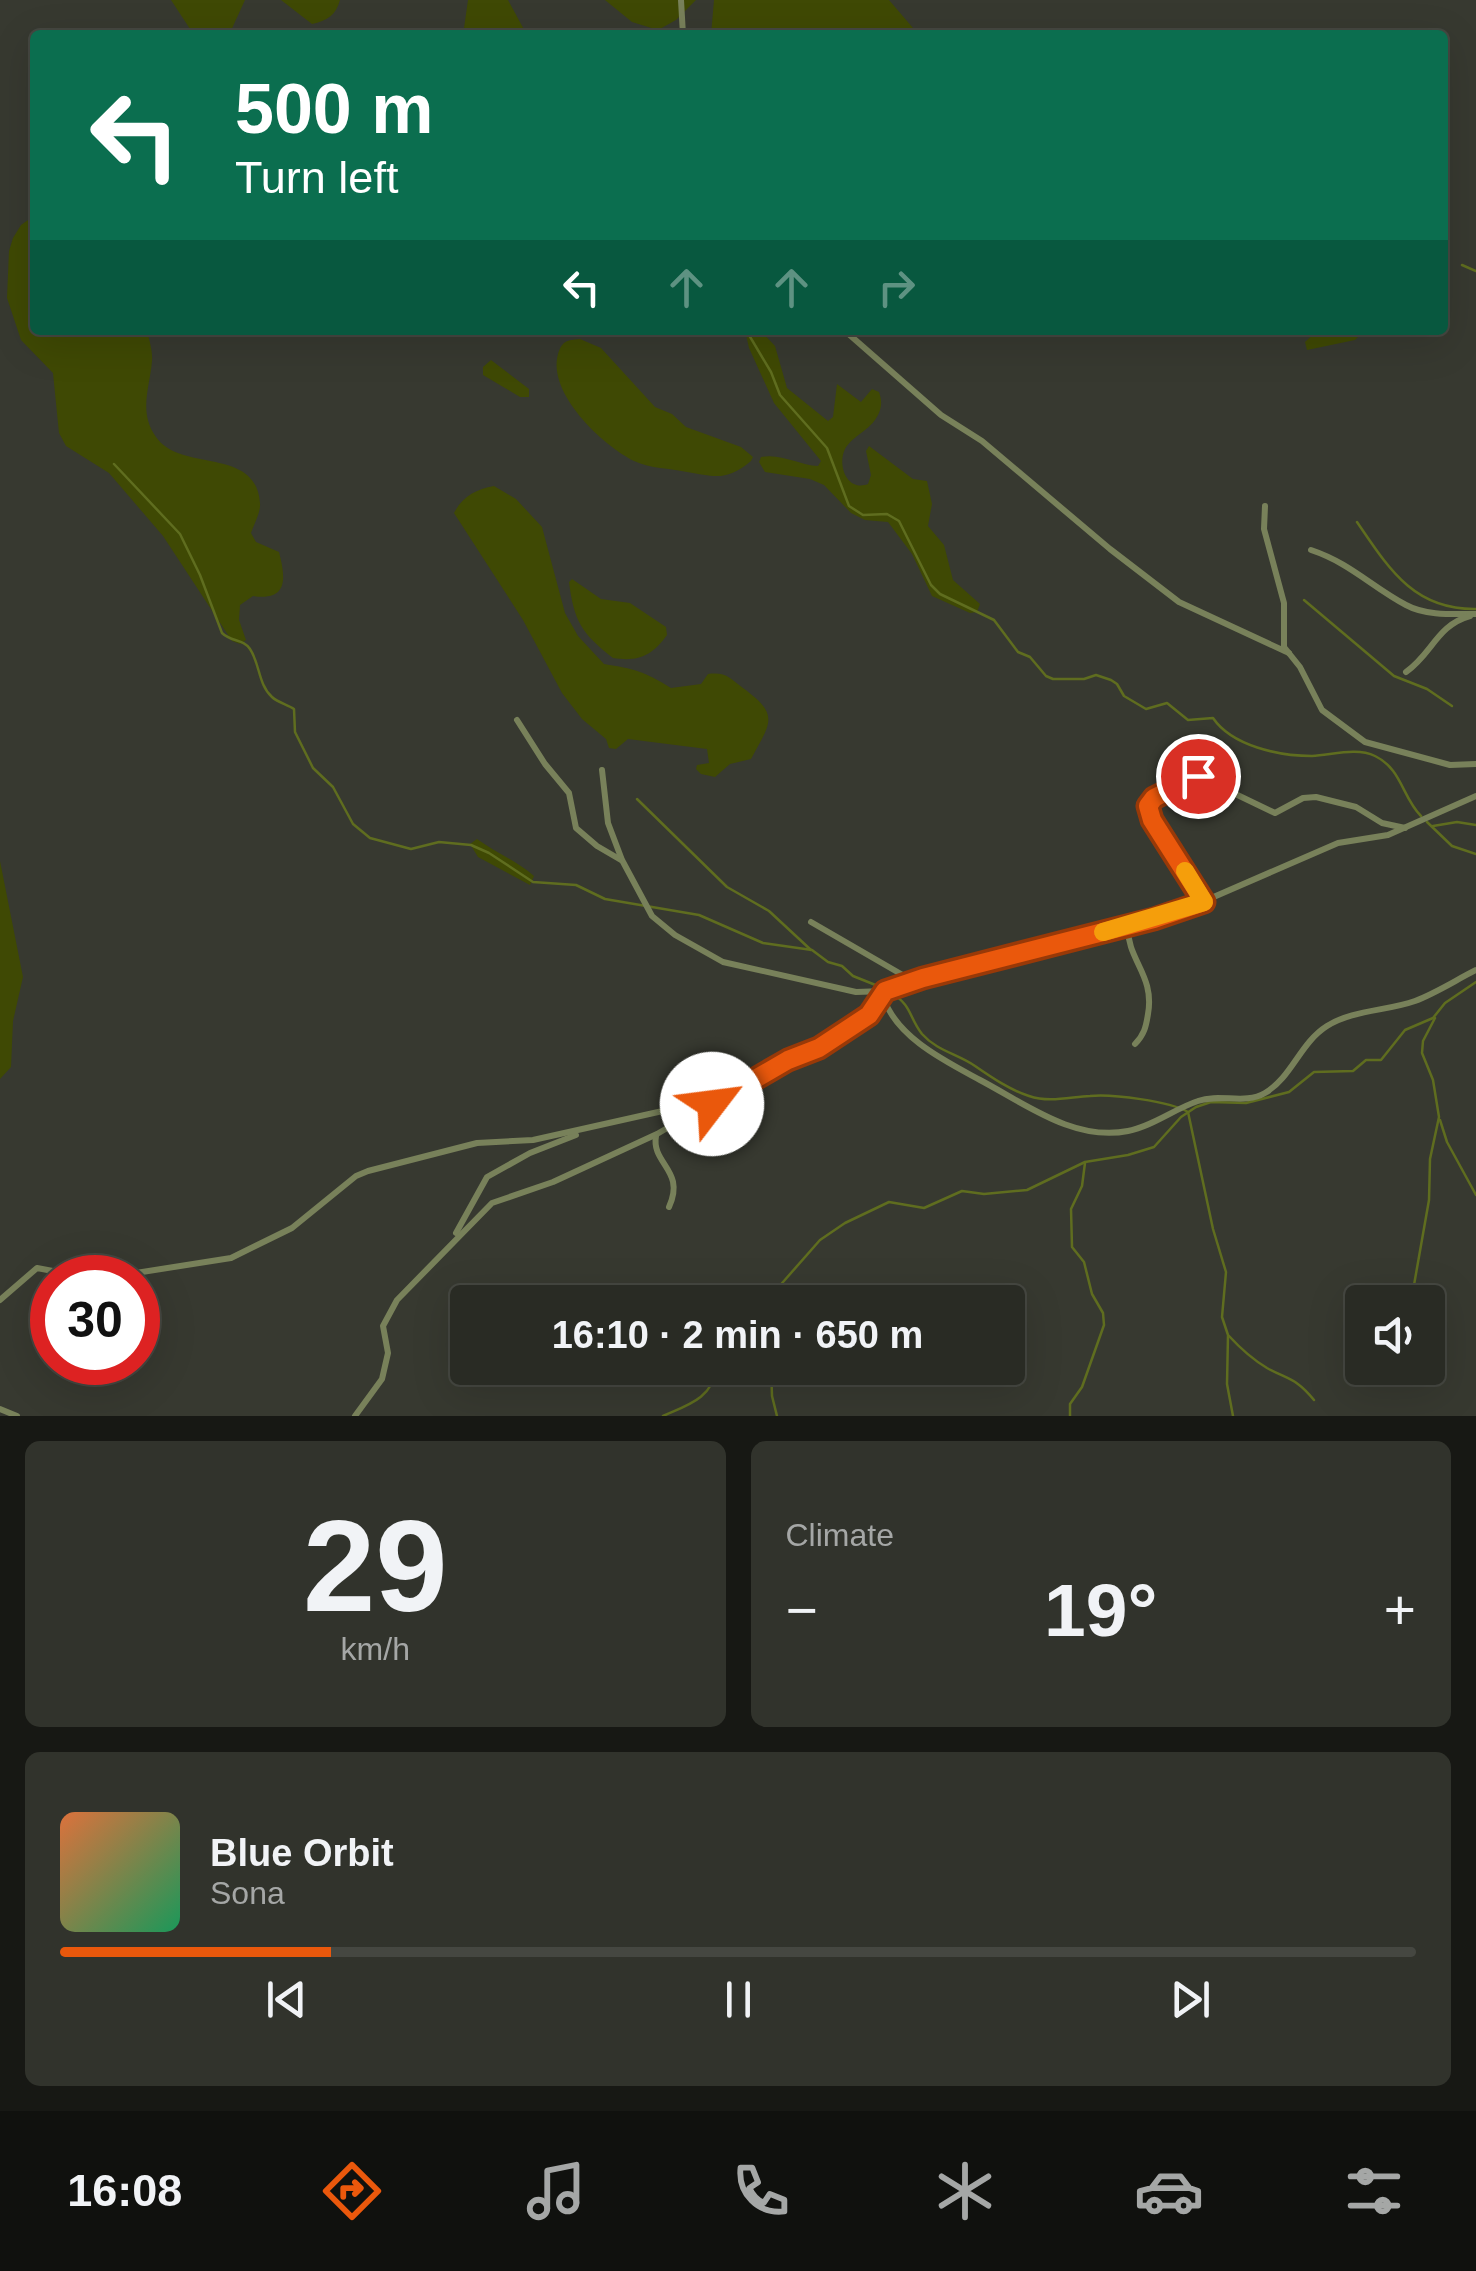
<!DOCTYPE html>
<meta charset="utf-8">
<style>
:root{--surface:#292b24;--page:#31332c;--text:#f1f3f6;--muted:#a5a7a6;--line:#454741;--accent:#ea580c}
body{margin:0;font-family:Arial,sans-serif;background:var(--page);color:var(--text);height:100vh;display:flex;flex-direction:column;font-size:38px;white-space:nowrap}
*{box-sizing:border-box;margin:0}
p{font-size:32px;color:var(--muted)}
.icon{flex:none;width:55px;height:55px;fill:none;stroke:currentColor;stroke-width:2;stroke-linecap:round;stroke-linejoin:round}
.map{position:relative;height:1416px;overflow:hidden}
.drawer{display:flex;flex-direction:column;gap:25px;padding:25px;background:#171814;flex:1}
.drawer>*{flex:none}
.banner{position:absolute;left:30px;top:30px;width:1418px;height:305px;border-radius:10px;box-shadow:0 10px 40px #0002,0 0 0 2px var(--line);background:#0b6e4f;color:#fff;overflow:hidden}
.tools{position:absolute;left:1345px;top:1285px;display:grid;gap:20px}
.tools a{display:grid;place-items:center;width:100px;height:100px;border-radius:10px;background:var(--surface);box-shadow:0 10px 40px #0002,0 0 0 2px var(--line);font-size:50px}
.speed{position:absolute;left:30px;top:1255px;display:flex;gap:20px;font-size:50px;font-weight:700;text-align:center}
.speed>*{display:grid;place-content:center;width:130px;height:130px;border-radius:50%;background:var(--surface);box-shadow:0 10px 40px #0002,0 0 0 2px var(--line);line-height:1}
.speed .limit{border:15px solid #d22;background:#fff;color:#111}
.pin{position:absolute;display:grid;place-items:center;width:85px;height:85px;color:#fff;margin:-42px;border:5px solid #fff;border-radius:50%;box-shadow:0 2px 10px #0007}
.me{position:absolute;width:110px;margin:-55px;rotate:60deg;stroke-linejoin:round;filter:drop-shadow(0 0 8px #0008)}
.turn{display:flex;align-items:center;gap:35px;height:210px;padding:0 40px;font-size:45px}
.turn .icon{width:130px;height:130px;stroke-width:2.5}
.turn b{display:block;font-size:70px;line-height:85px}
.lanes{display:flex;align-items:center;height:95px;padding:0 40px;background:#0003;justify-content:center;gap:50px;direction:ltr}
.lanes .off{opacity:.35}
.big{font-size:75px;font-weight:600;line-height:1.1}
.drawer .card{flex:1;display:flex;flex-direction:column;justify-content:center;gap:15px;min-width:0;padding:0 35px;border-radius:15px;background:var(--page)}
.drawer .dial{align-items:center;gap:0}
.dial b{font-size:130px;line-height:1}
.song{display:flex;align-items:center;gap:30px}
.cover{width:120px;height:120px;border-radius:15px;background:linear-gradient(135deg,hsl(20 70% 55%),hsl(150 70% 35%))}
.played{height:10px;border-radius:5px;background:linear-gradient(90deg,var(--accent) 20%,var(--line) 20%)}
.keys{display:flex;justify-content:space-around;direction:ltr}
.heat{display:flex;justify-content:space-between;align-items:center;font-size:55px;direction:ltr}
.drawer .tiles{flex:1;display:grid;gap:25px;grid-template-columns:1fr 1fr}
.card:last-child{grid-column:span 2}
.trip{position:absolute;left:450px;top:1285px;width:575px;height:100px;border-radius:10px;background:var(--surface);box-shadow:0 10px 40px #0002,0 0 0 2px var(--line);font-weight:600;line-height:100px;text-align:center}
.dock{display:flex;height:160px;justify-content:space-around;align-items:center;background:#10110e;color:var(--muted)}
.dock .icon{width:70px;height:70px}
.dock .active{color:var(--accent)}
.dock b{font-size:45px;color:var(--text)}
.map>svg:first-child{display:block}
.green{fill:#3f4904}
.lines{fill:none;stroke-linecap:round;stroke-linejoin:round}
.stream{stroke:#5f6d1f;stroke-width:2.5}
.minor{stroke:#78815a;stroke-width:6}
.route-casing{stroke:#983908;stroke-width:25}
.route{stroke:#ea580c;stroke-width:18}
.slow{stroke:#f59e0b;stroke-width:18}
</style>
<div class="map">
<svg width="1476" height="1416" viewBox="0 0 1476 1416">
<rect width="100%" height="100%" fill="#373930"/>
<g class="green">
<path d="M171,0H245L229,35H194Z"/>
<path d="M281,0H340C336,15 327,21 312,24Z"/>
<path d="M468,0H508L527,35H463Z"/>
<path d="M605,0H696L676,20L658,30L632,22Z"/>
<path d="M714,0H889L919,35H711Z"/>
<path d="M35,215V330H147C149,340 153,351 152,361C150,387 138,412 156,437C181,473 256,446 260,503C261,512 254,524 251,533L256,542L279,552C286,579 288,601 253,596L240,605L239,620L246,640L240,644L232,641L163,536L109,473L66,446L59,433L53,373L21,340L7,298L9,251L13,238L21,225Z"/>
<path d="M745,330H760L775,346L787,388L828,421L833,417L837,384L861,402L872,389L879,392C882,400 882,407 878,415C870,431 853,435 845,449C837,465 847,492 868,484L871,475L866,451L869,446L913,479L927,481L932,504L928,526L944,545L953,580L980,604L977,612L970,613L932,596L912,554L888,522L865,520L851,513L824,485L810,479L765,472L759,462L761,457C781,453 799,465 818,466L821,461L774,403L749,348Z"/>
<path d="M1318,330H1358L1360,335L1355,340L1307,350L1305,342Z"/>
<path d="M580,339L601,348L655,407L672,414L686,427L741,447L753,457L751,461C727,481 716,477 687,472C669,468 651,469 634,461C602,445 547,393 558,354C562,341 567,340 580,339Z"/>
<path d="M491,360L529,389V397H520L483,375V367Z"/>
<path d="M494,486L516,499L542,527L565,613L578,636L604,664C634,669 644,671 671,688L701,684L708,674C727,672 729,678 743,688C780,715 771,722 751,759L730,764L715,777L701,774L696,769L697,765L709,763L707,749L628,739L616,749L609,748L606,739L582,719L562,693L523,620L454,513C462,497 476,489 494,486Z"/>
<path d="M572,579L601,599L630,603L666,627L667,635C652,656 638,662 613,658C581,633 574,621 569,582Z"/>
<path d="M477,839C496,853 516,860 534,876L530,885L478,857L470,844Z"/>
<path d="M0,861L23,977L13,1021L11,1067L0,1079Z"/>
</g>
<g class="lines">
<g class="stream">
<path d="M1462,265L1476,271"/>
<path d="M746,330L771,372L780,395L827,448L849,506L863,515L887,514L899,521L931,585L940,594L994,620L1018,652L1030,657L1046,676L1053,679H1084L1096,675L1111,680L1117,684L1124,696L1146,709L1167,703L1188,720L1213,718C1232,746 1279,756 1312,756C1332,755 1357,747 1375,756C1402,769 1402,797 1421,816"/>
<path d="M114,464L180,534L200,575L222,633C231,642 244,639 250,649C260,664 258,684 272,697C277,702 288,705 294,709L295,732L313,768L333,787L353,824L370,838L411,849L439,842L471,845L489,853L533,882L576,885L605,899L699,915L763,943L812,950L828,962L842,966L853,976L883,988"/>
<path d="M1357,522C1389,569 1414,610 1476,609"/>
<path d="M1304,600L1394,676L1427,689L1452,706"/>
<path d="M637,799L727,887L769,911L811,950"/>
<path d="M1427,822L1452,846L1476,854"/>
<path d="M1433,826L1457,822L1476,825"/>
<path d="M890,992C913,1006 908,1016 922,1034C937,1051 958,1054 975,1066C991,1077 1010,1090 1029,1096C1049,1103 1070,1097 1090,1096C1113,1094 1169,1101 1188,1112L1213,1229L1226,1272L1222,1317L1228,1335L1227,1384L1233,1416"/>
<path d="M1440,1120L1447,1142L1476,1195"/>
<path d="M727,1302L728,1295L736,1291L765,1293L776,1290L820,1240L845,1223L889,1202L924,1208L962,1191L984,1194L1027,1190L1085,1162L1128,1155L1154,1147L1181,1117L1196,1107L1211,1102L1246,1103L1289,1092L1314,1072L1353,1071L1366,1060H1381L1405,1030L1433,1018L1445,1003L1476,982"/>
<path d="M773,1302L776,1290"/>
<path d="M1411,1302L1429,1200L1430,1159L1439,1117L1433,1080L1422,1053L1423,1041L1435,1018"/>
<path d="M1229,1336C1240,1348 1252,1359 1267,1368C1289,1380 1296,1378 1314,1400"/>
<path d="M771,1368L772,1396L777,1416"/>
<path d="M663,1416C688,1405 713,1398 716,1368"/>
<path d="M1070,1416V1404L1082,1387L1104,1325L1103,1313L1092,1294L1084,1262L1072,1247L1071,1209L1082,1186L1085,1163"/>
</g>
<g class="minor">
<path d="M681,0L683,35"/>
<path d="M844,330L941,415L982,441L1110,549L1179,602L1289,653"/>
<path d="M1265,506L1264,529L1284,603V647L1300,667L1322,710L1365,742L1450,765L1476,764"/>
<path d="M1311,550C1350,563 1372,587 1406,605C1426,616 1454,614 1476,614"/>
<path d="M1406,672C1432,654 1437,625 1470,616"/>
<path d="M517,720L545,764L569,793L576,828L597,846L621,860"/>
<path d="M602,770L608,823L622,860L652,916L675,935L723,962L856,992L885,991"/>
<path d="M1204,902L1152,820L1148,806L1154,798L1198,776L1275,813L1303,798L1316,797L1356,807L1382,823L1405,828"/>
<path d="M811,922L913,981"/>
<path d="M1128,927C1127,960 1155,975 1148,1014C1146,1027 1144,1035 1135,1044"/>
<path d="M883,997C897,1038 945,1061 980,1080C1024,1103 1074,1142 1128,1131C1153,1126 1174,1109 1198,1101C1220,1093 1245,1105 1265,1093C1292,1077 1300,1043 1327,1026C1352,1010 1387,1011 1415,1001C1436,993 1456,980 1476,970"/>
<path d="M656,1136C651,1164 686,1170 669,1207"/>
<path d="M456,1233L487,1177L530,1153L576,1135"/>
<path d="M104,1278L231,1258L292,1228L356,1176L368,1171L477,1143L533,1140L676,1108L694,1112C726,1098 754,1079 784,1063C816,1045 871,1028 885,991L923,978L1179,912L1338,843L1388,835L1476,796"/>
<path d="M0,1300L37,1268L90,1278"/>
<path d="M0,1409L17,1416"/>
<path d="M355,1416L382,1379L388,1353L383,1326L397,1300L492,1203L553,1182L657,1134L693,1113"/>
</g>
</g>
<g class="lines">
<defs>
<path id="route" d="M712,1104L788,1060L819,1048L869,1015L885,991L923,978L1154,919L1204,902L1152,820L1148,806L1154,798L1198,776"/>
</defs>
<use href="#route" class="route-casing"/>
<use href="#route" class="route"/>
<path class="slow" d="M1103,932L1204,902L1185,871"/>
</g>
</svg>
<div class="tools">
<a><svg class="icon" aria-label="sound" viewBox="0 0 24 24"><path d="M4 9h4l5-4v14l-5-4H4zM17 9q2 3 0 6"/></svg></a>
</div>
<div class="speed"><div class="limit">30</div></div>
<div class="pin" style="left:1198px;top:776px;background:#d93025"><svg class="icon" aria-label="arrive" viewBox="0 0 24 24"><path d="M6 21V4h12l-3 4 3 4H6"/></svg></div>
<svg class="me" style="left:712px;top:1104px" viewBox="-20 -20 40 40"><circle r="19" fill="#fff"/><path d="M0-13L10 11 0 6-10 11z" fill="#ea580c"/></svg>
<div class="trip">16:10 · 2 min · 650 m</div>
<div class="banner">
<div class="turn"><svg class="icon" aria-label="left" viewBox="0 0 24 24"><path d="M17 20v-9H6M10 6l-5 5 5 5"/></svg><div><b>500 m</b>Turn left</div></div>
<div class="lanes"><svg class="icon" aria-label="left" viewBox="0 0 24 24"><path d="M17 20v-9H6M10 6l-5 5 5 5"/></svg><svg class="icon off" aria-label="ahead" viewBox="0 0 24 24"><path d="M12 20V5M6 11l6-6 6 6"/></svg><svg class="icon off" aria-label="ahead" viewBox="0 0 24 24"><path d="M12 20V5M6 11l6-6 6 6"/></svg><svg class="icon off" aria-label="right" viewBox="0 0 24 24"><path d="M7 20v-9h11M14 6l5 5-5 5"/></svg></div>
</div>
</div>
<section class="drawer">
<div class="tiles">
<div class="card dial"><b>29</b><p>km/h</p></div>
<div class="card"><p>Climate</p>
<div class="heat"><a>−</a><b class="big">19°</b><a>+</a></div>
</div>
<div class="card">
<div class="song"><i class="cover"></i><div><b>Blue Orbit</b><p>Sona</p></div></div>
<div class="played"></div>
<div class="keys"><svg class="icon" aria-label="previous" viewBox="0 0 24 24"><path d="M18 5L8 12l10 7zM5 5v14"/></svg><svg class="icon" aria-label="pause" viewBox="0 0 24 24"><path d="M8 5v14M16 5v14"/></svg><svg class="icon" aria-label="next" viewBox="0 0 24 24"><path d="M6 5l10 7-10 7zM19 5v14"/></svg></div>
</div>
</div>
</section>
<nav class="dock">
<b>16:08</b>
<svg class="icon active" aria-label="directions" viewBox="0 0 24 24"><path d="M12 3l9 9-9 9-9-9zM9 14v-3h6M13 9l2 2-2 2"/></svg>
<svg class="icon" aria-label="music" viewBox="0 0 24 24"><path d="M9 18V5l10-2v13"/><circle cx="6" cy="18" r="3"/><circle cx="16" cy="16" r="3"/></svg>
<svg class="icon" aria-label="phone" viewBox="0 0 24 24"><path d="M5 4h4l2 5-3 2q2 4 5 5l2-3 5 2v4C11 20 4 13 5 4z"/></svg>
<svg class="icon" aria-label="climate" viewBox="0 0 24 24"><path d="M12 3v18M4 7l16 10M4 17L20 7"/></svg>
<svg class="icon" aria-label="car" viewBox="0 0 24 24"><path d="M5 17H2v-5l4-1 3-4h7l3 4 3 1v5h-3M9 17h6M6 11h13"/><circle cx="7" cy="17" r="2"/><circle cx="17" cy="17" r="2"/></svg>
<svg class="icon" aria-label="filters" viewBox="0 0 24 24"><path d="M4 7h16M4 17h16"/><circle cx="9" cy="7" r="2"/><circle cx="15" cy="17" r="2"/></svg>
</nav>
